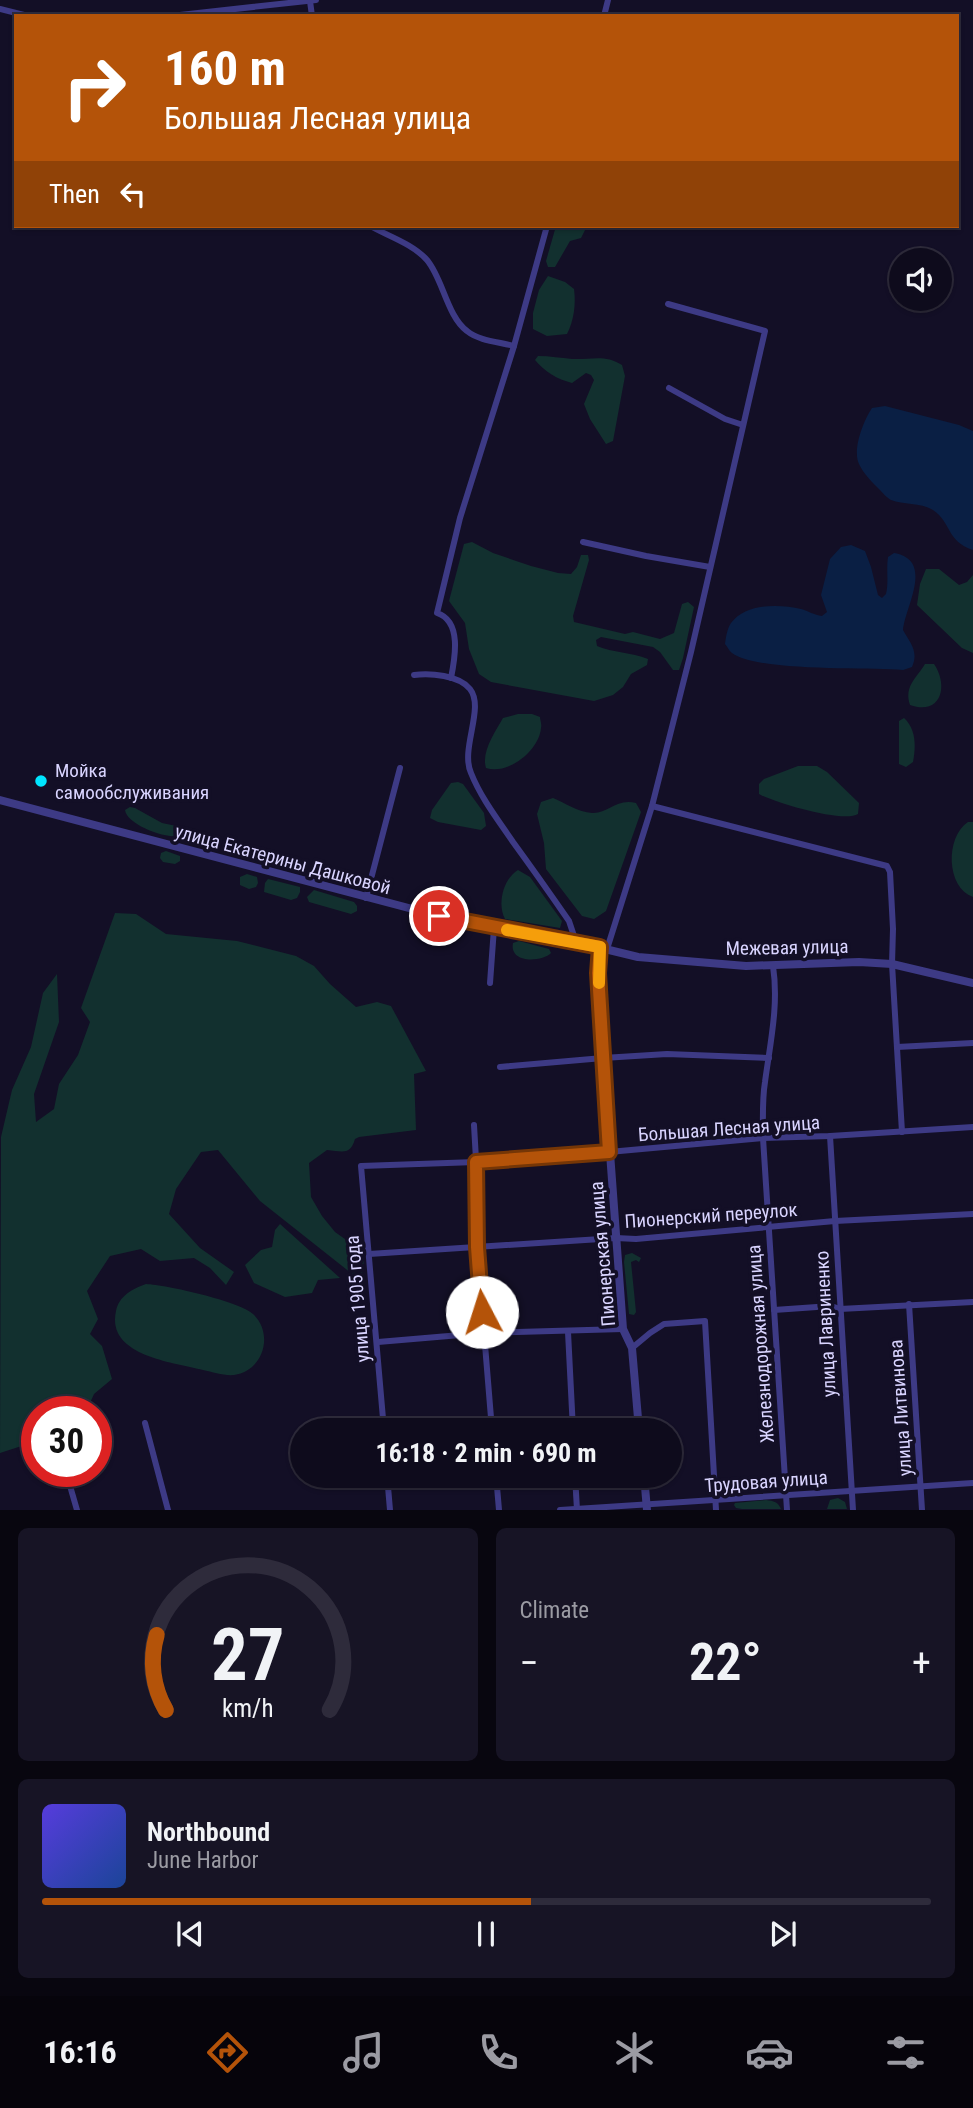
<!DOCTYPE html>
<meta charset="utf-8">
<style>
:root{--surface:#0e0b1c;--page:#171425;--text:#f1f3f6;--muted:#9b9ba3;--line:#2e2b3b;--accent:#b45309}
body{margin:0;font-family:"Roboto Condensed",sans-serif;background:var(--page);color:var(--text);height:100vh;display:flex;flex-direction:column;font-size:26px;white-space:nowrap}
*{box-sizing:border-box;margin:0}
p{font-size:23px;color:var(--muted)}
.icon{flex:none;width:38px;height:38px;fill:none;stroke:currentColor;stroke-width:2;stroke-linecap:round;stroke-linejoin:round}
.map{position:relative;height:1510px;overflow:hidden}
.side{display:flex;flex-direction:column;gap:18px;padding:18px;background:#08060f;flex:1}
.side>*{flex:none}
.banner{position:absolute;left:14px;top:14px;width:945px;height:214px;border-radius:0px;box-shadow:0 2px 5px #0004,0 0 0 2px var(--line);background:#b45309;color:#fff;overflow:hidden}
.fabs{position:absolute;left:889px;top:248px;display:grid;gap:14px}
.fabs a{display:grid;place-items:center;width:63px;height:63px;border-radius:50%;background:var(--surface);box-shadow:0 2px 5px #0004,0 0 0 2px var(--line);font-size:35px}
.speed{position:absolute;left:21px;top:1396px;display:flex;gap:14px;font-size:35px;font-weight:700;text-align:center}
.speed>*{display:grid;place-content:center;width:91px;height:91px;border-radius:50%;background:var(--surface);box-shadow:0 2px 5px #0004,0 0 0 2px var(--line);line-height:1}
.speed .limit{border:10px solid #d22;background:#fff;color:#111}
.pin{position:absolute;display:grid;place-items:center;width:60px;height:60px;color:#fff;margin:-30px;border:4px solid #fff;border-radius:50%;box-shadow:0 2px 7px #0007}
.me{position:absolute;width:77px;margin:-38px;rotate:355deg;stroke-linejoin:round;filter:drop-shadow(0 0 5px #0008)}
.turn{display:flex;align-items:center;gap:24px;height:147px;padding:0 35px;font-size:32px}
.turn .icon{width:91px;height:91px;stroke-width:2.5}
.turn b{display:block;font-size:49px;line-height:60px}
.then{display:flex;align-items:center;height:66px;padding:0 35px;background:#0003;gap:14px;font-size:26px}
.big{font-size:52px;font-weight:700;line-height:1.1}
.side .widget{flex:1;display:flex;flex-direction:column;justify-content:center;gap:10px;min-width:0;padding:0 24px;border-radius:10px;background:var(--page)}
.side .dial{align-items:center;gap:0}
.dial svg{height:182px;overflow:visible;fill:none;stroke:var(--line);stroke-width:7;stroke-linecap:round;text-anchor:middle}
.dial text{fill:var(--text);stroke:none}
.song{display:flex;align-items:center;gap:21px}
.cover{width:84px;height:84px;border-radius:10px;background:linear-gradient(135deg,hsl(250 70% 55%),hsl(220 70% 35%))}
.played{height:7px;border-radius:4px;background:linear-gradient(90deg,var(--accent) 55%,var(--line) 55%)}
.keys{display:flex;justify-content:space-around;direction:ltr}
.heat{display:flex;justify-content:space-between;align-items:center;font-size:38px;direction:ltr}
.side .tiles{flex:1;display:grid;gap:18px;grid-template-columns:1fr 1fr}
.widget:last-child{grid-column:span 2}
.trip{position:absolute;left:290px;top:1418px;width:392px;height:70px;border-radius:35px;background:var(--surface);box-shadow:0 2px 5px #0004,0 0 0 2px var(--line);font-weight:700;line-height:70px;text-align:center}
.tab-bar{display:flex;height:112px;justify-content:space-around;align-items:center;background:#06040b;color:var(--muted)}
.tab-bar .icon{width:49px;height:49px}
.tab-bar .selected{color:var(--accent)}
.tab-bar b{font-size:32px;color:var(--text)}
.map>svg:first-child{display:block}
.green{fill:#12302f}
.water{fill:#0a1f44}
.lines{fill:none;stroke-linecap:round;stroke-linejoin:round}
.minor{stroke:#3d3a85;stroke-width:6}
.tertiary{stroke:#3d3a85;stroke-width:8}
.route-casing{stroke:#753606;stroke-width:18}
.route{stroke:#b45309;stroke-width:12}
.slow{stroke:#f59e0b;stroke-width:12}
.poi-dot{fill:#00e5ff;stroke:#130f26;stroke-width:2.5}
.labels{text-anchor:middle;stroke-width:7;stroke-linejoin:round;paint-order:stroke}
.poi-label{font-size:19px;fill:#d9d4ff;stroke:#130f26;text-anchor:start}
.street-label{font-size:19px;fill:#d9d4ff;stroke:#130f26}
</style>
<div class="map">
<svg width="973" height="1510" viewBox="0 0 973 1510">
<rect width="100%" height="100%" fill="#130f26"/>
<g class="green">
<path d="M556,226H587L581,238L570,241L555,267H548L546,261Z"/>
<path d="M548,276L565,282L574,289C576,304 574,320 567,334L547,336L533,329V313L539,290Z"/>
<path d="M538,356C550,356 561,358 572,359C591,360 605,354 622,365L625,376L613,441L606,444L590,419L584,404L594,380L591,375L586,373L572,383C557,379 545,372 535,360Z"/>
<path d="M472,542L493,553L531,566L558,573L571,574L577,567L581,555H588L589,560L573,616L574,622L625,634L633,632L660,639L674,633L682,604L688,602L694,607L683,658L679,670H673L660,652L653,647L601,637L596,640L597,646C613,653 631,652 648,659L647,665L631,674L623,687L613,695L594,701L491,682L479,674L469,649L465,623L449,601L464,544Z"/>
<path d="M926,569H939L959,585L967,582L973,575V653L962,648L917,605L920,584Z"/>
<path d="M925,664H934C949,686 941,716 910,705C904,686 916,679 925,664Z"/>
<path d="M518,714H532L540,717C540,720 542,724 541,728C539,751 508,775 486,768C481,752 495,732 503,718Z"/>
<path d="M904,718C916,729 916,746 913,762L906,767L899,764V721Z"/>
<path d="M798,766H817L827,772L859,803L858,814C843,823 776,803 759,794V784L764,779Z"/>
<path d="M458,782L463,784L484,813L486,826L481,830L438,822L430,818L432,810L451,783Z"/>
<path d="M553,798C565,803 578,812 592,813C608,814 616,798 636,803L641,812L606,911L594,919L582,916L546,869L544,843L537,814L541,802Z"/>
<path d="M130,807L135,808L162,823L186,828L187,835C173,842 127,826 125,810Z"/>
<path d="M968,822H973V897C946,888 945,837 968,822Z"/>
<path d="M166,851L180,856V861L175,864L163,862L160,858L161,853Z"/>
<path d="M518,870L530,877L562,921L560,928L505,919C497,904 503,879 518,870Z"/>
<path d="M247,874L257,877L258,883L256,887L249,889L240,885V877Z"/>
<path d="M268,879L300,887V892L297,898L291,900L264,892L265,883Z"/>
<path d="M314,890L354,902L357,906V911L351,914L309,902L307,897Z"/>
<path d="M115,913L136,914L166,934L237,941L296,956L314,966L330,984L356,1007L377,1002L391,1006L426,1071L414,1074L416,1130L359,1137L355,1139C350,1156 342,1151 327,1150L309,1163L311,1197L322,1216L335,1232L359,1249L364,1260L362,1274L356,1277L260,1201L218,1150L201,1152L176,1189L169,1214L200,1248L234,1272L226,1285L210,1268L194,1258L160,1261L141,1249L110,1256L87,1291L98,1319L90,1334L102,1346L112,1379L94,1394L86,1412H37V1441L0,1453L1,1137L12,1090L31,1047L43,993L57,974L59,1022L34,1094L36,1122L54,1109L59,1084L78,1055L90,1022L81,1008Z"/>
<path d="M519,941L549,949L551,953C542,962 509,964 513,943Z"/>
<path d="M280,1224L340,1278L318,1280L312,1293L285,1297L254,1283L245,1265L261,1250L272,1247L275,1230Z"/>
<path d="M632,1253L641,1258L639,1262L636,1260L631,1262L636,1312L634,1315L629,1314L624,1262L625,1255Z"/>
<path d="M146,1284C166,1285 239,1301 253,1314C274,1333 264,1371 234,1375C224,1376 213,1372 203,1370C173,1362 106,1356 116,1311C119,1296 132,1289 146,1284Z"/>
<path d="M838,1498L845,1502L847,1509H827L830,1500Z"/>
<path d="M766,1500C774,1501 778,1502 781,1509H742L736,1508L734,1505L735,1503Z"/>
</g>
<g class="water">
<path d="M885,406L959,425L973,431V550C946,541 952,523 933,510C920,502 903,505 891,500C887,498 882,492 879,489C872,482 863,473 859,464C852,449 864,420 872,408Z"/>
<path d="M851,545L865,551L871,567L878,595L882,598L886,594C889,581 886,570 888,557L894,553C935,560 905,607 903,630C910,643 919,651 912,667L903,670C867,667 758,672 732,653C729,651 728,647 725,644C726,637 727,629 731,623C746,603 779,604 801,609C808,611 814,615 822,616L827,612L821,595L830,559L841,547Z"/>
</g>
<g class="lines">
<g class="minor">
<path d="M310,1L312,16"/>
<path d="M0,9L28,16"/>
<path d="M171,16L316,0"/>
<path d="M604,16L608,0"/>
<path d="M370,226C388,236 413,244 427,260C443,279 447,316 467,331C479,341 500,342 514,346"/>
<path d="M669,388L725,419L743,425"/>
<path d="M583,542L646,556L710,567"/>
<path d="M414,675C430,673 459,675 470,689C485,708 460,749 471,773C481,798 498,820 513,842C532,868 551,895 569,921L576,942"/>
<path d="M451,678C455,658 462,621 437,613L460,518L514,346L547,226"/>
<path d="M652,806L887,866L890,872L893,929L892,964L902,1132"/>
<path d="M366,898L400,768"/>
<path d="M607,949L652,806L691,652L765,331L668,304"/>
<path d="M773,966C779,1005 770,1044 765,1082C762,1100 763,1120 763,1138L787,1510"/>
<path d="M490,983L494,928"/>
<path d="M897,1047L973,1043"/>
<path d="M500,1067L603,1058L667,1054L769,1058"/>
<path d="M474,1125L477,1177V1247L492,1430"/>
<path d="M830,1136L853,1510"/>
<path d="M369,1254L616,1238L636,1239L835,1221L973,1214"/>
<path d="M909,1304L922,1510"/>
<path d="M774,1310L831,1306L840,1309L973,1302"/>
<path d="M568,1332L573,1430"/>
<path d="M378,1342L484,1333L623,1329"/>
<path d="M632,1348L650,1333L664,1324L705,1321L716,1510"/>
<path d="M145,1423L168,1510"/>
<path d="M384,1430L361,1166L476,1162L609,1152L763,1138L830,1136L973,1127"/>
<path d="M66,1472L77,1510"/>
<path d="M387,1475L390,1510"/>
<path d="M496,1475L499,1510"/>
<path d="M575,1475L577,1510"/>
<path d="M560,1510L973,1483"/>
</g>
<g class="tertiary">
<path d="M0,800L439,916L576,942L638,957L746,966L859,962L892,964L973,983"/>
<path d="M600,947L598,973L603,1058L623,1329L632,1348L639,1430"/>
<path d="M644,1475L647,1510"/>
</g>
</g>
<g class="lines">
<defs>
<path id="route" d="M439,916L600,947L598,973L609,1152L476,1162L477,1247L482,1312"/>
</defs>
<use href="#route" class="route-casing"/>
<use href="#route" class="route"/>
<path class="slow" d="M507,930L600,947L599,983"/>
</g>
<circle class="poi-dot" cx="41" cy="781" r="7"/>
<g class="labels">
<g class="poi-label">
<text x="55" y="777">Мойка<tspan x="55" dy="22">самообслуживания</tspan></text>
</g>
<g class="street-label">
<text transform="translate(283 859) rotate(15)" y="7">улица Екатерины Дашковой</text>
<text transform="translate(787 947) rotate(-1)" y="7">Межевая улица</text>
<text transform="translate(729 1128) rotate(-4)" y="7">Большая Лесная улица</text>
<text transform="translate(711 1215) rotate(-4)" y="7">Пионерский переулок</text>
<text transform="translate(602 1254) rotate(-95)" y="7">Пионерская улица</text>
<text transform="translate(357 1299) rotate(-95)" y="7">улица 1905 года</text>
<text transform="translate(825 1324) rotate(-93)" y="7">улица Лавриненко</text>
<text transform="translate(760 1344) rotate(-94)" y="7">Железнодорожная улица</text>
<text transform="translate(900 1408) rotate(-94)" y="7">улица Литвинова</text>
<text transform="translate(766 1481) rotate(-4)" y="7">Трудовая улица</text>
</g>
</g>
</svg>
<div class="fabs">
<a><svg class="icon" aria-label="sound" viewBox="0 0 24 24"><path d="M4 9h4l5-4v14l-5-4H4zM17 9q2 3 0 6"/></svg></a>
</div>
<div class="speed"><div class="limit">30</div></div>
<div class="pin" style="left:439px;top:916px;background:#d93025"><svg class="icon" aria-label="arrive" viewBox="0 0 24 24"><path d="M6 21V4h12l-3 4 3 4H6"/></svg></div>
<svg class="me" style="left:482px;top:1312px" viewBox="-20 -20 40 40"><circle r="19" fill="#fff"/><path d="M0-13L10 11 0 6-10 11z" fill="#b45309"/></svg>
<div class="trip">16:18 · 2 min · 690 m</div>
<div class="banner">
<div class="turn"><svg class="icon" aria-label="right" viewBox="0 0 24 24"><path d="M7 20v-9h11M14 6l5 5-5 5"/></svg><div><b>160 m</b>Большая Лесная улица</div></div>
<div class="then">Then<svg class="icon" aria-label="left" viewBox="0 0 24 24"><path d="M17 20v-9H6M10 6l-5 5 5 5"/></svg></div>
</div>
</div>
<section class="side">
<div class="tiles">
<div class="widget dial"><svg viewBox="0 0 100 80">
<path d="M14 69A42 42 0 1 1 86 69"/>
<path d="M14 69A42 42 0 0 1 10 36" stroke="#b45309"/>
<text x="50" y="56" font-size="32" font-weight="700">27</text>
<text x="50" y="72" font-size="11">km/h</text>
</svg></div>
<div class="widget"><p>Climate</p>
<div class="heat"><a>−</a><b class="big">22°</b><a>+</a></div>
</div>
<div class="widget">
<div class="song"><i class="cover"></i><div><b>Northbound</b><p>June Harbor</p></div></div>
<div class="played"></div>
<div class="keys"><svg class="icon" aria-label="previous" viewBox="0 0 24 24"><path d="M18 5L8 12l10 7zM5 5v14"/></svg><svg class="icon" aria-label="pause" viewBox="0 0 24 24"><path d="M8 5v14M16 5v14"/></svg><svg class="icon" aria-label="next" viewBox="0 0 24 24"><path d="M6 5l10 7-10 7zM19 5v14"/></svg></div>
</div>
</div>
</section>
<nav class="tab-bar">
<b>16:16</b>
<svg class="icon selected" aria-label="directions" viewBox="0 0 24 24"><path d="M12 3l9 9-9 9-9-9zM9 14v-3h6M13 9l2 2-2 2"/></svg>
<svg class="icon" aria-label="music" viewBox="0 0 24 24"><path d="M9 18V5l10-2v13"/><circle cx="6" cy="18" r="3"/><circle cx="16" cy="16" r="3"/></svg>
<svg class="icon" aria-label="phone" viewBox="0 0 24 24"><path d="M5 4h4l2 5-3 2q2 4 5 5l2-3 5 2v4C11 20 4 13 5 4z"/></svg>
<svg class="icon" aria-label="climate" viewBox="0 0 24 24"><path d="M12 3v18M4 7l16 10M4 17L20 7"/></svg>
<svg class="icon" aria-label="car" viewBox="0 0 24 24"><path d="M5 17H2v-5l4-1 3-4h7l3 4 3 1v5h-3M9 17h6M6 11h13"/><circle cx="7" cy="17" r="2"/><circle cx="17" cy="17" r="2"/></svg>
<svg class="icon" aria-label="filters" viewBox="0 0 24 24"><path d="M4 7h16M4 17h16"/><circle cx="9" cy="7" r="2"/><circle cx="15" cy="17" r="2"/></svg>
</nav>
